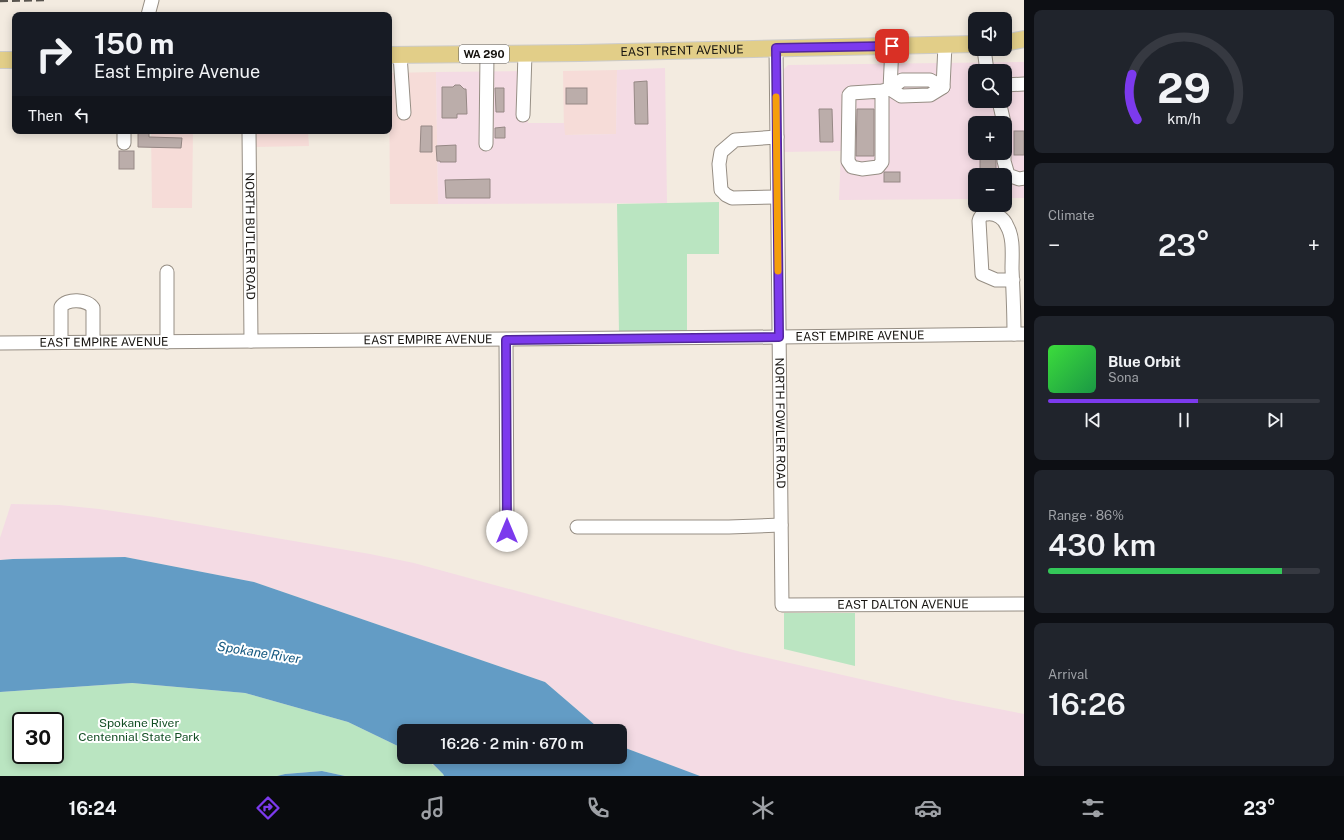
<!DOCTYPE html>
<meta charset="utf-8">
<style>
:root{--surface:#171b24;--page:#20242c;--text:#f1f3f6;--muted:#9ea1a6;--line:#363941;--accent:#7c3aed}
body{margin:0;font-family:"Public Sans",sans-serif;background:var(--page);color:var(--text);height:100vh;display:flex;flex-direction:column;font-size:15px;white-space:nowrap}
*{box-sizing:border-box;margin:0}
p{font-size:13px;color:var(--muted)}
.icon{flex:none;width:22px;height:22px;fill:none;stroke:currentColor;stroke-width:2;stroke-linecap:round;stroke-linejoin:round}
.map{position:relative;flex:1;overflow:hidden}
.details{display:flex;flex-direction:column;gap:10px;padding:10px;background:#0d0f14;width:320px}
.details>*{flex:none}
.top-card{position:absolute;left:12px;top:12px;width:380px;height:122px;border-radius:8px;box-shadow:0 2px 10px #0003;background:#171b24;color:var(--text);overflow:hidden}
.controls{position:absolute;left:968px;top:12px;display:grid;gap:8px}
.controls a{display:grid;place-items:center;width:44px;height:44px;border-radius:8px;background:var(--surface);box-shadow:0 2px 10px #0003;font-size:20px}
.speed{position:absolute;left:12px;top:712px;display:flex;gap:8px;font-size:20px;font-weight:700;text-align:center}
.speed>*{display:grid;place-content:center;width:52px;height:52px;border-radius:50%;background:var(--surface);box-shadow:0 2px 10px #0003;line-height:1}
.speed .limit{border:2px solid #111;border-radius:6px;background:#fff;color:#111}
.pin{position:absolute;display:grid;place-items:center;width:34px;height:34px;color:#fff;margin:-17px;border-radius:8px;box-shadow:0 2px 6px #0006}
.me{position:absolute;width:44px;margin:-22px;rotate:0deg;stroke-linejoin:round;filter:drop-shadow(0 0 3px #0008)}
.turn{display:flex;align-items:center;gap:14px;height:84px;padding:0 16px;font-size:18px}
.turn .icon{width:52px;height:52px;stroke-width:2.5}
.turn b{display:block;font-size:28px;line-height:34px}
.then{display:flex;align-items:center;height:38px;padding:0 16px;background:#0003;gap:8px;font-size:15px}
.big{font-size:30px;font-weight:600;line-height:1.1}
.details .card{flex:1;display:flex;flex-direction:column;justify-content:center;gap:6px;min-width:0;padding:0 14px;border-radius:8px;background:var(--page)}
.details .dial{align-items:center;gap:0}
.dial svg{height:104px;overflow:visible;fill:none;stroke:var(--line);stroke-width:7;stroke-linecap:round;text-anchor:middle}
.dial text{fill:var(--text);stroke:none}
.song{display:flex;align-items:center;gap:12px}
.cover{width:48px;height:48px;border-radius:6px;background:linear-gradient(135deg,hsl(120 70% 55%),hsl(140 70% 35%))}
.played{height:4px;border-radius:2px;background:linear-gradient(90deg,var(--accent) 55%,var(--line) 55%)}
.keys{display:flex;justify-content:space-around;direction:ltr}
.heat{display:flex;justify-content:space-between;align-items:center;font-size:22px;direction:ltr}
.charge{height:6px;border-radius:3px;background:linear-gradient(90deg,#34c759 86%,var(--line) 0)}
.trip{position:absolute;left:397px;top:724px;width:230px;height:40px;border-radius:8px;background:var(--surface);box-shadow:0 2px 10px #0003;font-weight:600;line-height:40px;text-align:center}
.menu{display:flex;height:64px;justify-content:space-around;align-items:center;background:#090b0e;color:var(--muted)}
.menu .icon{width:28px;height:28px}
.menu .current{color:var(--accent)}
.menu b{font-size:18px;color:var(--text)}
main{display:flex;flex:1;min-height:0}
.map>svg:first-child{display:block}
.commercial{fill:#f6dcd8}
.industrial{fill:#f4dbe4;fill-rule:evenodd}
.green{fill:#bae5c1;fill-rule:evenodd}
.water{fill:#639cc5}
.building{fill:#bbadaa;stroke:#968885}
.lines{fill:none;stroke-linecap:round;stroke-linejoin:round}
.minor-casing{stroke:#968e84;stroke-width:15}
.major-casing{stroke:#cccbca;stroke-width:18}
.minor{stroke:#fff;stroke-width:13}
.major{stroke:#e2ce88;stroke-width:16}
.rail{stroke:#58544e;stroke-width:2.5;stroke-dasharray:8 4;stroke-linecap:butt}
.route-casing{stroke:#51269a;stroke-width:10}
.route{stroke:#7c3aed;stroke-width:7}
.slow{stroke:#f59e0b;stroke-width:7}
.labels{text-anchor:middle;stroke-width:4;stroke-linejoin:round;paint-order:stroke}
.shield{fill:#fff;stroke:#5b5956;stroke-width:1}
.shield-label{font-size:11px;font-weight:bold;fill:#15120e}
.street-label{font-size:12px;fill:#15120e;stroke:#fff}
.park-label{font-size:12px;fill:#134e24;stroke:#fff}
.water-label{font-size:13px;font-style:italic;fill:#165981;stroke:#fff}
</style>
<main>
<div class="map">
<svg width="1024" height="776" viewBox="0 0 1024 776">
<rect width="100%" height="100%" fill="#f3ebe0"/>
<g class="commercial">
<path d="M617,70L616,134L564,135L563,71Z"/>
<path d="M436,72L438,204H390L389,73Z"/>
<path d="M151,131H193L192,208H152Z"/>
<path d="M254,131H308L309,146L254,147Z"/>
</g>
<g class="industrial">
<path d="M1024,62V198H1005V175H975V199L839,200L841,151L783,152V74L784,69L788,65ZM975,71H1005V101H975ZM975,123H1005V153H975Z"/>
<path d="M665,68L667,203L438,204L436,72L528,71V123H564L565,135L616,134L617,70Z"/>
<path d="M11,504L59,505L99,509L154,517L370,554L414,563L741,652L953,700L1024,714V776H700L620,746V731H602L545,682L254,582L125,557L13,559L0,560V538Z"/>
</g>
<g class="green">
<path d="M719,202V254H687V332L619,333L617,204Z"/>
<path d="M784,613H855V666L784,649Z"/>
<path d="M132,683L245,693L348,722L404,749V757C426,757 427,759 443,774L444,776H345L322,771L285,774L277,776H0V692ZM21,721H55V755H21Z"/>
</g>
<g class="water">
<path d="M125,557L254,582L545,682L602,731H404V749L348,722L245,693L132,683L0,692V560L13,559Z"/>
<path d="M620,746L700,776H444L443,774L431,762L421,757H620Z"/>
<path d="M322,771L345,776H277L285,774Z"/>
</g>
<g class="building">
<path d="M647,81L648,124H635L634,82Z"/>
<path d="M455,85H460L464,89H466L467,114H457V118H442V87H453Z"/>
<path d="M495,88H504V112H496Z"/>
<rect x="566" y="88" width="21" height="16"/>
<path d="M819,109H832L833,142H820Z"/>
<path d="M857,109H874V156H856Z"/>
<path d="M421,126H432V152H420Z"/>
<path d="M505,127V138H495V128Z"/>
<path d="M138,131H149V137L182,138L181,148L138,147Z"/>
<rect x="1014" y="131" width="10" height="24"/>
<path d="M456,145V162H440V161H437L436,146Z"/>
<rect x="119" y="151" width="15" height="18"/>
<rect x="980" y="153" width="16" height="22"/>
<rect x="884" y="172" width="16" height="10"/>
<path d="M490,179V198H446L445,180Z"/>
</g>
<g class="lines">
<defs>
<g id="minor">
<path d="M148,15L152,0"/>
<path id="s1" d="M776,48L782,605L1024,604"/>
<path d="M984,49L987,71"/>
<path d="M400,55L404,113"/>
<path d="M902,80H930L943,87L930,95L901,96L890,89Z"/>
<path d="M1005,85L1024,84"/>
<path d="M943,87L945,45"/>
<path d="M882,91V162L878,167L862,169L852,167L848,161L849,95L851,93L882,91L890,89L892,46"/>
<path d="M999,101L1004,123"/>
<path d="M523,115L525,54"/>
<path d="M124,131V143"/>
<path id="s2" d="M249,131L251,341"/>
<path d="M777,137L735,140L721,152L719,164L721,190L726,195L732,198L777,197"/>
<path d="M486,144L487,54"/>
<path d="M1004,153V161L1008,175L1019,179L1024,178"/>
<path d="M1013,280H996L982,274L979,221C980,217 982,214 987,214C996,213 1004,218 1007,226C1014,238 1012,255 1012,269C1013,290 1014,312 1014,334"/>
<path d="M506,340L507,531"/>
<path d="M61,342V307C66,298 88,299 93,308V342"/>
<path d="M167,342V272"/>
<path id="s3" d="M0,343L779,337L1024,334"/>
<path d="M577,527H729L781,525"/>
</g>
<g id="major">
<path d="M1005,43L1024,39"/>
<path id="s4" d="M389,55L580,53L975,44"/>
<path d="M0,60H15"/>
</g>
</defs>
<use href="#minor" class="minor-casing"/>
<use href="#major" class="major-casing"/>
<use href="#minor" class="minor"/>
<use href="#major" class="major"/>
<path class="rail" d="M0,1L44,0"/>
</g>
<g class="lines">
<defs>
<path id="route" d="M507,531L506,340L779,337L776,48L892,46"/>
</defs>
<use href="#route" class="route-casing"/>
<use href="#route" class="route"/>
<path class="slow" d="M776,97L778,271"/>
</g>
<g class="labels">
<rect class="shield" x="459" y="45" width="50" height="18" rx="3"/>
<g class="shield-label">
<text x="484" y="58">WA 290</text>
</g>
<g class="street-label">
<text dy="4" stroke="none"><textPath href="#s4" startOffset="293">EAST TRENT AVENUE</textPath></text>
<text dy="4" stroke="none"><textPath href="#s2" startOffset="105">NORTH BUTLER ROAD</textPath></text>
<text dy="4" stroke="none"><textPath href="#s3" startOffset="860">EAST EMPIRE AVENUE</textPath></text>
<text dy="4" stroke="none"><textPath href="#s3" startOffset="428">EAST EMPIRE AVENUE</textPath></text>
<text dy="4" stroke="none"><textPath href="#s3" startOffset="104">EAST EMPIRE AVENUE</textPath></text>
<text dy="4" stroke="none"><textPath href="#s1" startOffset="375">NORTH FOWLER ROAD</textPath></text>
<text dy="4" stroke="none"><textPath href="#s1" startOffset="678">EAST DALTON AVENUE</textPath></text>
</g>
<g class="park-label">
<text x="139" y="727">Spokane River<tspan x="139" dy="14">Centennial State Park</tspan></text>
</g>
<g class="water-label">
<text transform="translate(259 652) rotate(9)" y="5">Spokane River</text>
</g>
</g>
</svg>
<div class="controls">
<a><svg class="icon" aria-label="sound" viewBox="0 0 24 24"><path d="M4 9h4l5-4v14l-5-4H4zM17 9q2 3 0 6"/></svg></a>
<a><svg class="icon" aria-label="search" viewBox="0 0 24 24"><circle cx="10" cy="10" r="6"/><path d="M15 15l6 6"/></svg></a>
<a>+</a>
<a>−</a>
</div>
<div class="speed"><div class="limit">30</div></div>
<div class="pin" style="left:892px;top:46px;background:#d93025"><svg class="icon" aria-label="arrive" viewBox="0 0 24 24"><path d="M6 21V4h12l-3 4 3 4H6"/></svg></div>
<svg class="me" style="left:507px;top:531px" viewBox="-20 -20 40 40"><circle r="19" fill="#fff"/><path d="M0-13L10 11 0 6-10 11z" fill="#7c3aed"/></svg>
<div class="trip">16:26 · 2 min · 670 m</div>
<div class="top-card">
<div class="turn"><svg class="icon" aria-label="right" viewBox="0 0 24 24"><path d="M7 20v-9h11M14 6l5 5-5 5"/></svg><div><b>150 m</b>East Empire Avenue</div></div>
<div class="then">Then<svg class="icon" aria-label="left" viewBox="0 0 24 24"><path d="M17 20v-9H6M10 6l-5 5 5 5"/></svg></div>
</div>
</div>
<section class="details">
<div class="card dial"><svg viewBox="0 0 100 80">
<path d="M14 69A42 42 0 1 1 86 69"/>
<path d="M14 69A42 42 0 0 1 10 34" stroke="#7c3aed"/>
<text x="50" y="56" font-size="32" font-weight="700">29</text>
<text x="50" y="72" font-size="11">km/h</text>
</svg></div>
<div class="card"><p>Climate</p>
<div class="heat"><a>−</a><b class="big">23°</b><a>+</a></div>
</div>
<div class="card">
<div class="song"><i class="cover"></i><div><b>Blue Orbit</b><p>Sona</p></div></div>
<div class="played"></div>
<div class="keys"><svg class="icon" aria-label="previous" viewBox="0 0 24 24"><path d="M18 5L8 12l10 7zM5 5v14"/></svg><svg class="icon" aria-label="pause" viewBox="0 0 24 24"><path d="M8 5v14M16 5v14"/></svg><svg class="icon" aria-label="next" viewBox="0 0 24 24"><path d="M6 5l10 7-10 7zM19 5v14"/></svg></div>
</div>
<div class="card"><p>Range · 86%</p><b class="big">430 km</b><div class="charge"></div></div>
<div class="card"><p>Arrival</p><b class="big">16:26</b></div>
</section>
</main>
<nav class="menu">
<b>16:24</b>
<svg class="icon current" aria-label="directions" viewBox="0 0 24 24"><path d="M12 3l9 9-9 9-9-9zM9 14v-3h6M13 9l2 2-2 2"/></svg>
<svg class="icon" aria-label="music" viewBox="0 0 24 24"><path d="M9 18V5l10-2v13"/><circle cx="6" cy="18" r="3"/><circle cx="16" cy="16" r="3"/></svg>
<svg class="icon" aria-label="phone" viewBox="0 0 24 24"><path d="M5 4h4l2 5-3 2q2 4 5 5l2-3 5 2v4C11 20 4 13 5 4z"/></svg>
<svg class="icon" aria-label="climate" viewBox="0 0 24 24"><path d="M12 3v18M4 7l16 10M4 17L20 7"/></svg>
<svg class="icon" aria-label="car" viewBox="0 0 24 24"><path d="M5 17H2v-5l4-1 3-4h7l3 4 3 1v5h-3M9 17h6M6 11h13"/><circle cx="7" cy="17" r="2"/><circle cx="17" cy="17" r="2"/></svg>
<svg class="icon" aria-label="filters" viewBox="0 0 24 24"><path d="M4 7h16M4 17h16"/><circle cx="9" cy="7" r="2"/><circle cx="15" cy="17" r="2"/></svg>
<b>23°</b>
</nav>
